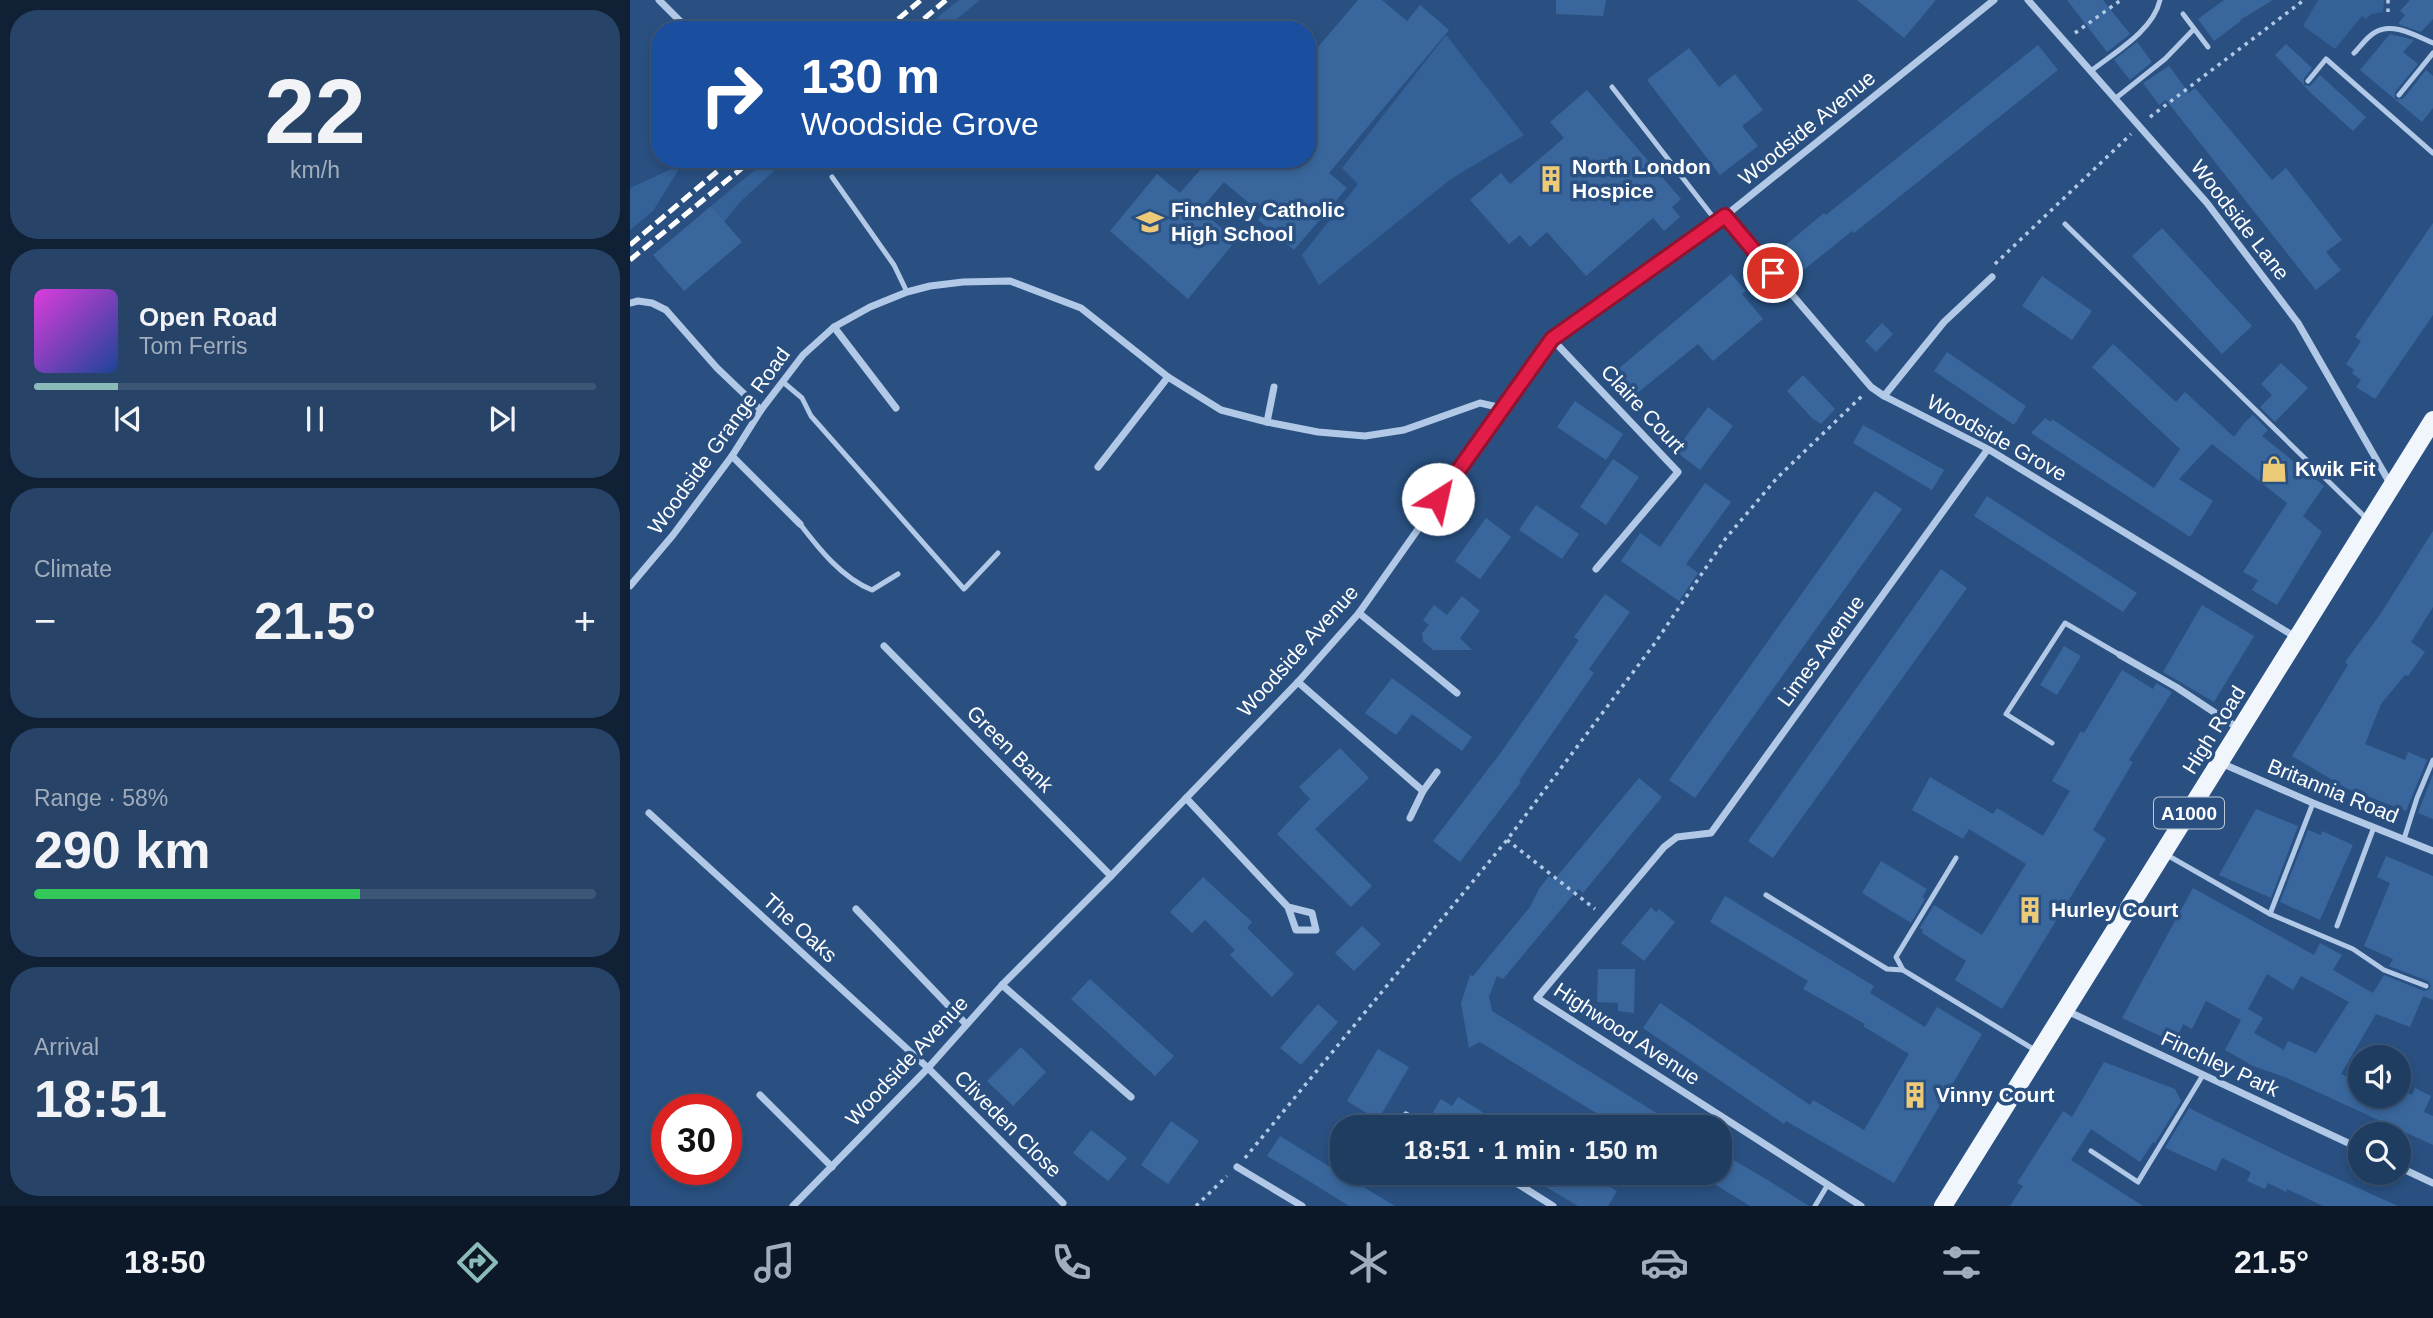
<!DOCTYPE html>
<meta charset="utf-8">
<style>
:root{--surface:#1f3c61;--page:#274367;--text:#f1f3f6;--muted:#a1adbd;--line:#3c5676;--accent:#8bbbb9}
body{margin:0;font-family:Helvetica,sans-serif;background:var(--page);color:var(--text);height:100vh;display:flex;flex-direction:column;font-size:26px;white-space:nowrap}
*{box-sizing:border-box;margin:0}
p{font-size:23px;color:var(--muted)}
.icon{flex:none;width:38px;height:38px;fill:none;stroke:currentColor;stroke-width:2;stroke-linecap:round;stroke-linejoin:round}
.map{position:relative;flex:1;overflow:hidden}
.details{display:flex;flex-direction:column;gap:10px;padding:10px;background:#112135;width:630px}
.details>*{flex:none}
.hud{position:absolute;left:21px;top:21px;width:665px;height:147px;border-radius:28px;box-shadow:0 4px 10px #0003,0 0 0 2px var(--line);background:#1a4fa0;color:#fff;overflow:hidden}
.controls{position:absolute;left:1718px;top:1045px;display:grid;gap:14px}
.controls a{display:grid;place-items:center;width:63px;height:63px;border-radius:50%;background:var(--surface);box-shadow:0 4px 10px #0003,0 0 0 2px var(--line);font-size:35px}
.speed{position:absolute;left:21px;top:1094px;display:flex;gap:14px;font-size:35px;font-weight:700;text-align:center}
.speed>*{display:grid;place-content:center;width:91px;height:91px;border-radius:50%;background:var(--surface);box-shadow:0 4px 10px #0003,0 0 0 2px var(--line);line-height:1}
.speed .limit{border:10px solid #d22;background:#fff;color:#111}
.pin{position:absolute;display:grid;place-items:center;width:60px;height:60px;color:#fff;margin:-30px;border:4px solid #fff;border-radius:50%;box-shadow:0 2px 7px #0007}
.me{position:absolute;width:77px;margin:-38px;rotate:35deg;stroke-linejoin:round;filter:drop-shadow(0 0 5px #0008)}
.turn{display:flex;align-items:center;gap:24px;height:147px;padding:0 35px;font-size:32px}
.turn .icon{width:91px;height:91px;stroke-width:2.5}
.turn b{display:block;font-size:49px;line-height:60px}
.big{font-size:52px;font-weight:800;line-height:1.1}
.details .card{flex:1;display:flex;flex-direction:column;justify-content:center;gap:10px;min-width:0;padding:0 24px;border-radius:28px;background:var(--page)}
.details .dial{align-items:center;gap:0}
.dial b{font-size:91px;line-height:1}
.song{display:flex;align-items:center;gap:21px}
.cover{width:84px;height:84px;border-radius:10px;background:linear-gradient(135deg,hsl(300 70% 55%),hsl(220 70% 35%))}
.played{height:7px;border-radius:4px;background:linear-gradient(90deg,var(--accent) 15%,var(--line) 15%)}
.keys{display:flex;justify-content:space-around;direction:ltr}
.heat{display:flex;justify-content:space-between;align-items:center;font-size:38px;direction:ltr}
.charge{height:10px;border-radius:5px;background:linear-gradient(90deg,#34c759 58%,var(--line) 0)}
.trip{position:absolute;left:700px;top:1115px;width:402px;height:70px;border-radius:28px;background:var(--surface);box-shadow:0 4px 10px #0003,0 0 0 2px var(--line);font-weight:800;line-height:70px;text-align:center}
.tabs{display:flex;height:112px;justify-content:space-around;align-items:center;background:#0c1827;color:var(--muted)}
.tabs .icon{width:49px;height:49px}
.tabs .on{color:var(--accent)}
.tabs b{font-size:32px;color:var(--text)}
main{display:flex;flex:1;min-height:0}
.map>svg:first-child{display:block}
.green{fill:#346198}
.building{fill:#39679d;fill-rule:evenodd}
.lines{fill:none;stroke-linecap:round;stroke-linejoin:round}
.path{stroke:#b1c9e6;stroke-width:3.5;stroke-dasharray:3.5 5;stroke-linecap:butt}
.lane{stroke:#b1c9e6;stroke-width:5}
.street{stroke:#b1c9e6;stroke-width:7}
.primary{stroke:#f1f6fd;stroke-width:18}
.rail{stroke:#fff;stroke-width:5;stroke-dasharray:12 5;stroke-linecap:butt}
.route-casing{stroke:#92132f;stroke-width:18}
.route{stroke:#e11d48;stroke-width:12}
.labels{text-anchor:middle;stroke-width:7;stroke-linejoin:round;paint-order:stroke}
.shield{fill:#295081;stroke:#bfcad9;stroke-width:2}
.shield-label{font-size:19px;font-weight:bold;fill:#fff}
.street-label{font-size:21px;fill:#fff;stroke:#295081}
.poi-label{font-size:21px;font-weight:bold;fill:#fff;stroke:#295081;text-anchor:start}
</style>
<main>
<section class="details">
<div class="card dial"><b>22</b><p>km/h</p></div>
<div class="card">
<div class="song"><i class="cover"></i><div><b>Open Road</b><p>Tom Ferris</p></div></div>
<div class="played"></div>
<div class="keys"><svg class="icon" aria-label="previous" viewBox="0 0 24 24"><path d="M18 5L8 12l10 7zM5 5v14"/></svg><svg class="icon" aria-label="pause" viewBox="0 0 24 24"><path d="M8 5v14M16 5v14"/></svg><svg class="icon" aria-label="next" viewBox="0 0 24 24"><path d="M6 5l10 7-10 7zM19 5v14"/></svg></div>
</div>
<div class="card"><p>Climate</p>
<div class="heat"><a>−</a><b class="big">21.5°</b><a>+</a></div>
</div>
<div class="card"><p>Range · 58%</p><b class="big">290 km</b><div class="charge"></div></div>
<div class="card"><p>Arrival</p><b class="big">18:51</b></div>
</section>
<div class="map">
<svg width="1803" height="1206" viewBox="0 0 1803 1206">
<rect width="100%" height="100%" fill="#295081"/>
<g class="green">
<path d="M329,0H350L313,30H292Z"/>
<path d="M1688,0H1754L1753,12L1742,14L1736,19L1732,16L1705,49L1673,26Z"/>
<path d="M816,35L894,135L821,179L689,285L672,255L728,184L712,168Z"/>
<path d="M138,159H157L109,203L94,222L81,206Z"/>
<path d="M52,164L23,211L0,230V188Z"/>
</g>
<g class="building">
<path d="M728,0H752L777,21L790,5L819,30L699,173L717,188L664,250L628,220L632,214L594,182L570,210L606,240L558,299L480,231L527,174L550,193L570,170L558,159H677V60Z"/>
<path d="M926,0H976L973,16L926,14Z"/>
<path d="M1227,0H1306L1274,38Z"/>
<path d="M1437,0H1473L1500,34L1477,52Z"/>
<path d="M1594,0H1643L1610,20L1611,21L1584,41L1568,19Z"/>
<path d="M1780,0H1803V19L1791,32L1768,24L1775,15L1770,11Z"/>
<path d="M1760,34L1784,40L1773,52L1788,64L1765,92V99H1773L1796,70L1803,76V108L1792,122L1730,70Z"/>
<path d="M1507,42L1522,62L1500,80L1484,60Z"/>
<path d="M1656,44L1682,68L1674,78V85L1680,86L1690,75L1736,117L1723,131L1681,93L1645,55Z"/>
<path d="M1408,45L1428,70L1224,233L1222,231L1171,272L1152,248L1194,213L1196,215Z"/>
<path d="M1059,48L1089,87L1105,74L1133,110L1112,126L1128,146L1090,175L1017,80Z"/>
<path d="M1539,66L1559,93L1565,88L1642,180L1656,168L1712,240L1696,252L1711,270L1686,290L1536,100L1529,105L1513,83Z"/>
<path d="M957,90L1051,199L1042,207L1050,217L1034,231L1023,218L956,276L917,232L900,247L890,235L879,244L840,200L871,173L880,184L934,138L920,122Z"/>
<path d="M81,206L112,242L54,291L23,255Z"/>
<path d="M1803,223V315L1745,399L1726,387L1731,380L1722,373L1724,370L1716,364L1731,341L1725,337Z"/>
<path d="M1532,228L1622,326L1592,354L1502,256Z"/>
<path d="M1101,274L1116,291L1112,294L1133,319L1083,361L1068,344L1006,394L987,370Z"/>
<path d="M1412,276L1462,311L1442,340L1392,306Z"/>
<path d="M1252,323L1263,334L1246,352L1235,341Z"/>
<path d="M1483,344L1546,402L1555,392L1604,437L1615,422L1623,415L1638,430L1632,436L1694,486L1673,516L1692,532L1647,605L1622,590L1628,580L1613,572L1657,503L1582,444L1549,479L1583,501L1560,537L1401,433L1415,418L1421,422L1422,419L1524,488L1550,449L1462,367Z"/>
<path d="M1317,352L1396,406L1384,425L1304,371Z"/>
<path d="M1651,363L1678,388L1645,422L1630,407L1642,395L1631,384Z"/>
<path d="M1173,375L1205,409L1191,424L1182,418L1157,391Z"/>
<path d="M945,401L993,434L976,460L927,427Z"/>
<path d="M1078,407L1103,426L1070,470L1045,451Z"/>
<path d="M1233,425L1314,470L1302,490L1223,443Z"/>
<path d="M983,459L1009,477L976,525L950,507Z"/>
<path d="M1075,483L1101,502L1056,564L1068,573L1049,601L991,561L1010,533L1030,547Z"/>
<path d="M1245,491L1272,509L1065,798L1039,780Z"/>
<path d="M1357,496L1507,593L1493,612L1344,516Z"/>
<path d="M906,505L949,534L932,559L889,530Z"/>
<path d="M856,518L881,537L850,579L825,561Z"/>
<path d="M1803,531V607L1781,642L1795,652L1778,676L1775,675L1751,704L1735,744L1775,760L1778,752L1797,760L1776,811L1716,788L1662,756L1718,665L1715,662L1749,616Z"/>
<path d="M1311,569L1337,588L1143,858L1118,841Z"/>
<path d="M975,594L1000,612L959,669L964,673L889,781L891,782L830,862L803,841L872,751L911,695L949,640L944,637Z"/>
<path d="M832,596L850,611L830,638L842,650H803L793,641L792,633L799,625L793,620L804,605L817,615Z"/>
<path d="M1572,605L1624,636L1584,702L1533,672Z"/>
<path d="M1434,646L1451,656L1427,695L1410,685Z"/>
<path d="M1492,670L1523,689L1526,683L1542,692L1499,760L1503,762L1463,830L1476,839L1372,1009L1325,980L1336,961L1292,933L1293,930L1290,928L1304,905L1352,935L1396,864L1339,829L1333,839L1282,810L1300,777L1363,814L1367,808L1413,836L1440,791L1422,781L1451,731L1454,733Z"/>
<path d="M762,678L842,737L832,751L782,714L766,735L735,713Z"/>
<path d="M710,748L739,778L685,829L742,886L721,907L647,834L680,799L669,787Z"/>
<path d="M1803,774V819L1788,813Z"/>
<path d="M1009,778L1032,797L953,893L948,889L873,979L867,976L859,997L862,1011L1049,1127H989L850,1042L839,1048L831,1003L840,975L843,976L900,907L909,889L919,876L924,880Z"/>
<path d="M1626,809L1668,826L1641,898L1589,875Z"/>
<path d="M1678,830L1691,835L1692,831L1723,845L1690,920L1650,902Z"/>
<path d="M1756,856L1803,876V1000L1793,996L1780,1027L1746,1014L1711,1074L1731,1083V1096H1769V1089L1782,1095L1785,1088L1801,1096L1794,1112L1803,1116V1145L1657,1078L1623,1066L1595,1050L1611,1020L1576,1001L1562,1029L1553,1024L1545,1043L1492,1018L1563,888L1684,955L1690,943L1712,955L1703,970L1743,993L1754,975L1794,991L1799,990L1801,986L1798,981L1759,966L1763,959L1734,946L1760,883L1747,877ZM1637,974L1663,990L1671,976L1719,1002L1686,1053L1658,1041L1654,1050L1624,1033L1633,1018L1618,1009Z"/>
<path d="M1251,861L1297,889L1292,897L1295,899L1281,923L1232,893Z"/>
<path d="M573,877L622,922L617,928L664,974L642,997L600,955L605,950L575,920L562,933L540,912Z"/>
<path d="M1095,896L1244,986L1240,993L1295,1027L1307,1007L1352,1034L1264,1183L1156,1121L1154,1124L1013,1028L1030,1003L1180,1105L1183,1100L1234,1130L1279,1054L1233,1026L1235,1024L1173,989L1178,981L1080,922Z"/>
<path d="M1021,907L1026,912L1029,909L1045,922L1014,961L991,943Z"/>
<path d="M732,926L751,944L724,971L705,953Z"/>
<path d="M968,969H1005L1004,1013L988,1011V1003L967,1002Z"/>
<path d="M460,979L544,1056L525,1076L441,999Z"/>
<path d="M688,1004L708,1022L671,1065L650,1048Z"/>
<path d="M391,1047L416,1072L383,1106L357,1081Z"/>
<path d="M748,1049L779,1067L748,1120L717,1101Z"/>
<path d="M1474,1062L1545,1089L1551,1101L1525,1143L1523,1142L1510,1162L1461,1129L1441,1160L1513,1206H1380L1393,1186L1387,1183L1433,1111L1442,1117Z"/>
<path d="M828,1097L857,1115L850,1127H813L799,1119L811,1099L822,1106Z"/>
<path d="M1559,1108L1670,1162L1768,1206H1693L1657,1189L1656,1192L1638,1183L1635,1189L1617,1181L1621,1172L1592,1158L1586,1171L1535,1148Z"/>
<path d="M541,1121L569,1141L538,1184L511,1165Z"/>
<path d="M461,1130L497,1158L478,1181L443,1153Z"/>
<path d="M650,1136L705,1170L765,1206H719L679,1181L637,1156Z"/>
<path d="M1090,1152L1141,1182L1179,1206H1120L1065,1172H1090Z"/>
<path d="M891,1172H956L987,1191L978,1206H948Z"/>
</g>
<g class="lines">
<g class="path">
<path d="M1758,0V15"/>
<path d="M1445,33L1491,0"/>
<path d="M1520,117L1674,0"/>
<path d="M1365,264L1501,134"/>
<path d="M877,840L965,909"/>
<path d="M615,1158L877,840L1025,643L1096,538L1147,478L1233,395"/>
<path d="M566,1206L597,1176"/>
</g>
<g class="lane">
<path d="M1553,14L1578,47"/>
<path d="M1724,53C1730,47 1737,37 1744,33C1762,21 1786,36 1803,43"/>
<path d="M1461,71C1485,52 1523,31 1530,0"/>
<path d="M1678,81L1696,59L1803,153"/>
<path d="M982,87L1087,222"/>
<path d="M1769,95L1803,53"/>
<path d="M1486,98L1535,59L1564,29"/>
<path d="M202,177L264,265L277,292"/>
<path d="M1435,224L1738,520"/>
<path d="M153,382L172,398L181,416L334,589L368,553"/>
<path d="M170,524C189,549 212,578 242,590L268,574"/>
<path d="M1422,743L1376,714L1435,623L1490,655"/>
<path d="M1774,839L1787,798L1803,760"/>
<path d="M1537,855L1640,914L1723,949L1754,970L1796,986"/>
<path d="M1136,895L1257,969L1273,970L1405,1050"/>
<path d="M1640,914L1683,803"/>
<path d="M1707,926L1744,827"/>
<path d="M1273,970L1266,957L1326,858"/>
<path d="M1461,1151L1508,1182L1573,1075"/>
<path d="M1185,1206L1197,1186"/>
</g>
<g class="street">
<path d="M29,0L59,30"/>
<path d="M1398,0L1577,203L1668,323L1761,485"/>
<path d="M1095,216L1241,387L1254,396L1358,449L1667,638"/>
<path d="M0,303L8,301L22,303L36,310L87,368L131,410"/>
<path d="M204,327L266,408"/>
<path d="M922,339L1048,472L966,569"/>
<path d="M1254,396L1314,322L1362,277"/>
<path d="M637,422L644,387"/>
<path d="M102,456L170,524"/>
<path d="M468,467L538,377"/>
<path d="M0,586L43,535L102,456L131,410L173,355L204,327L240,307L277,292L300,286L333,282L380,281L451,308L538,377L591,410L637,422L688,432L735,436L774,430L850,403L872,408"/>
<path d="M729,613L827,693"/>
<path d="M254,646L481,876"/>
<path d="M1490,655L1546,687L1608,728"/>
<path d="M668,682L793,791"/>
<path d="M1591,763L1683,803L1803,851"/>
<path d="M556,798L658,907L682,913L686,930H666L658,907"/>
<path d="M19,813L298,1068L433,1203"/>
<path d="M780,818L793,791L807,772"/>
<path d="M226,909L336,1024"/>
<path d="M372,985L501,1097"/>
<path d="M1435,1010L1731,1149"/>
<path d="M130,1095L202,1167"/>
<path d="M776,1115L796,1127"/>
<path d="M607,1167L672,1206"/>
<path d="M1769,1167L1803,1183"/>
<path d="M869,1172L923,1206"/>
<path d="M163,1206L298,1068L372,985L481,876L668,682L729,613L922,339L1095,216L1364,0"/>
<path d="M1231,1206L907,998L1034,847L1047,837L1081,833L1358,449"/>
</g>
<path class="primary" d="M1313,1206L1803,420"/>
<g class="rail">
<path d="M255,30L291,0"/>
<path d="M281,30L316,0"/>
<path d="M0,245L102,159"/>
<path d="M0,260L123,159"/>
</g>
</g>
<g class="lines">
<defs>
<path id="route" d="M808,499L922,339L1095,216L1143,273"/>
</defs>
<use href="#route" class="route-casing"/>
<use href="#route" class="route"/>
</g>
<defs>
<symbol id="building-bare" viewBox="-9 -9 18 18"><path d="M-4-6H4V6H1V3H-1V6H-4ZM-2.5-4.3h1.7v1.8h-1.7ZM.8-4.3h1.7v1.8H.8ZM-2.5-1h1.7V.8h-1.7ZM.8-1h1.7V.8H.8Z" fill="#edca78" stroke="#295081" stroke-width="2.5" paint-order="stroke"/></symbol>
<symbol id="school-bare" viewBox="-9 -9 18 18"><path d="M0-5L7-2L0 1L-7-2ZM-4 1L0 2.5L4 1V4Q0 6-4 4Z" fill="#edca78" stroke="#295081" stroke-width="2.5" paint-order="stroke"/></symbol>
<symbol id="shop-bare" viewBox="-9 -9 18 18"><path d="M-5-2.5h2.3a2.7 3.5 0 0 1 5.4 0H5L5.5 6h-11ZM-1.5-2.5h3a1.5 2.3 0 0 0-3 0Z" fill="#edca78" stroke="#295081" stroke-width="2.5" paint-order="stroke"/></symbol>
</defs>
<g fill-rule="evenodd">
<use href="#building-bare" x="902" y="160" width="38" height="38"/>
<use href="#school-bare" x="501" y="203" width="38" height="38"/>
<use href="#shop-bare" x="1625" y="450" width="38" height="38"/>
<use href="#building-bare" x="1381" y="891" width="38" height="38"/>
<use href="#building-bare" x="1266" y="1076" width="38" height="38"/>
</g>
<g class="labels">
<rect class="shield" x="1524" y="797.5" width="70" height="31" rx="5"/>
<g class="shield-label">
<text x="1559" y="820">A1000</text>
</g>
<g class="street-label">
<text transform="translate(1177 128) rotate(-39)" y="7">Woodside Avenue</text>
<text transform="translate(1610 220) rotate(52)" y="7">Woodside Lane</text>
<text transform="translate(1013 409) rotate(47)" y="7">Claire Court</text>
<text transform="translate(1367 438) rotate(29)" y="7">Woodside Grove</text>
<text transform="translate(89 441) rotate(-54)" y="7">Woodside Grange Road</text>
<text transform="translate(668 651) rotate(-48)" y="7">Woodside Avenue</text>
<text transform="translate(1191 651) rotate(-54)" y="7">Limes Avenue</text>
<text transform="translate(1584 730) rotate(-58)" y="7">High Road</text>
<text transform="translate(380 749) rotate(45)" y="7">Green Bank</text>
<text transform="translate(1703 791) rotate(22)" y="7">Britannia Road</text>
<text transform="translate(170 928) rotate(42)" y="7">The Oaks</text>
<text transform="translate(997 1034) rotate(33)" y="7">Highwood Avenue</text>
<text transform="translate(277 1061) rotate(-47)" y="7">Woodside Avenue</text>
<text transform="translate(1590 1064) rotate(25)" y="7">Finchley Park</text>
<text transform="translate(378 1124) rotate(45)" y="7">Cliveden Close</text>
</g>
<g class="poi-label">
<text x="942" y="174">North London<tspan x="942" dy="24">Hospice</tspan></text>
<text x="541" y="217">Finchley Catholic<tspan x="541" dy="24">High School</tspan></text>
<text x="1665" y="476">Kwik Fit</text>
<text x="1421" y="917">Hurley Court</text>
<text x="1306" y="1102">Vinny Court</text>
</g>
</g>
</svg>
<div class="controls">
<a><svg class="icon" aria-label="sound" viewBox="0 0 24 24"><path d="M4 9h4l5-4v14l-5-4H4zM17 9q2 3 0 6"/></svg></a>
<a><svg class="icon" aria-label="search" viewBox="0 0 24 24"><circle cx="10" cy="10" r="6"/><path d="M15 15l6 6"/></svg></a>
</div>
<div class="speed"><div class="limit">30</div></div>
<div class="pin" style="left:1143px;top:273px;background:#d93025"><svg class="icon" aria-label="arrive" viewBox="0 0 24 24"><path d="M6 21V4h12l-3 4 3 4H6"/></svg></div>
<svg class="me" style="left:808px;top:499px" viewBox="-20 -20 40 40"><circle r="19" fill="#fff"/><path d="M0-13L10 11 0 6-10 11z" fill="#e11d48"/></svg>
<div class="trip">18:51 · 1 min · 150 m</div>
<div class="hud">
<div class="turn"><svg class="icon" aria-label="right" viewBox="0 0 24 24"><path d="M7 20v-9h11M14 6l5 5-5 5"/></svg><div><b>130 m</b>Woodside Grove</div></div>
</div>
</div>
</main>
<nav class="tabs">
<b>18:50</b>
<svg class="icon on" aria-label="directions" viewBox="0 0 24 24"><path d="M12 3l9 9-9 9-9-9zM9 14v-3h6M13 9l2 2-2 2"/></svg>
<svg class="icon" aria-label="music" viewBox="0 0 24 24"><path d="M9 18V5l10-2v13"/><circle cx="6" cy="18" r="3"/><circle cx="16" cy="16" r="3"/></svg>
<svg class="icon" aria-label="phone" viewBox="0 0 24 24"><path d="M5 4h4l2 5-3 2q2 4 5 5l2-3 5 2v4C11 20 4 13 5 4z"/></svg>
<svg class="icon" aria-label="climate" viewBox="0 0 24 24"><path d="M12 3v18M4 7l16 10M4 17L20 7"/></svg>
<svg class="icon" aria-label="car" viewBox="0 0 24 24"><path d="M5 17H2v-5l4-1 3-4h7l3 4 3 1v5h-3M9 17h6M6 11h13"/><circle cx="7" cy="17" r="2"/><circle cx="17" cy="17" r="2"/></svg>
<svg class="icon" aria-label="filters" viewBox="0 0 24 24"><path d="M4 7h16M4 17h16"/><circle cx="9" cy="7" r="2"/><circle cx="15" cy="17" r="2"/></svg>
<b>21.5°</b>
</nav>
